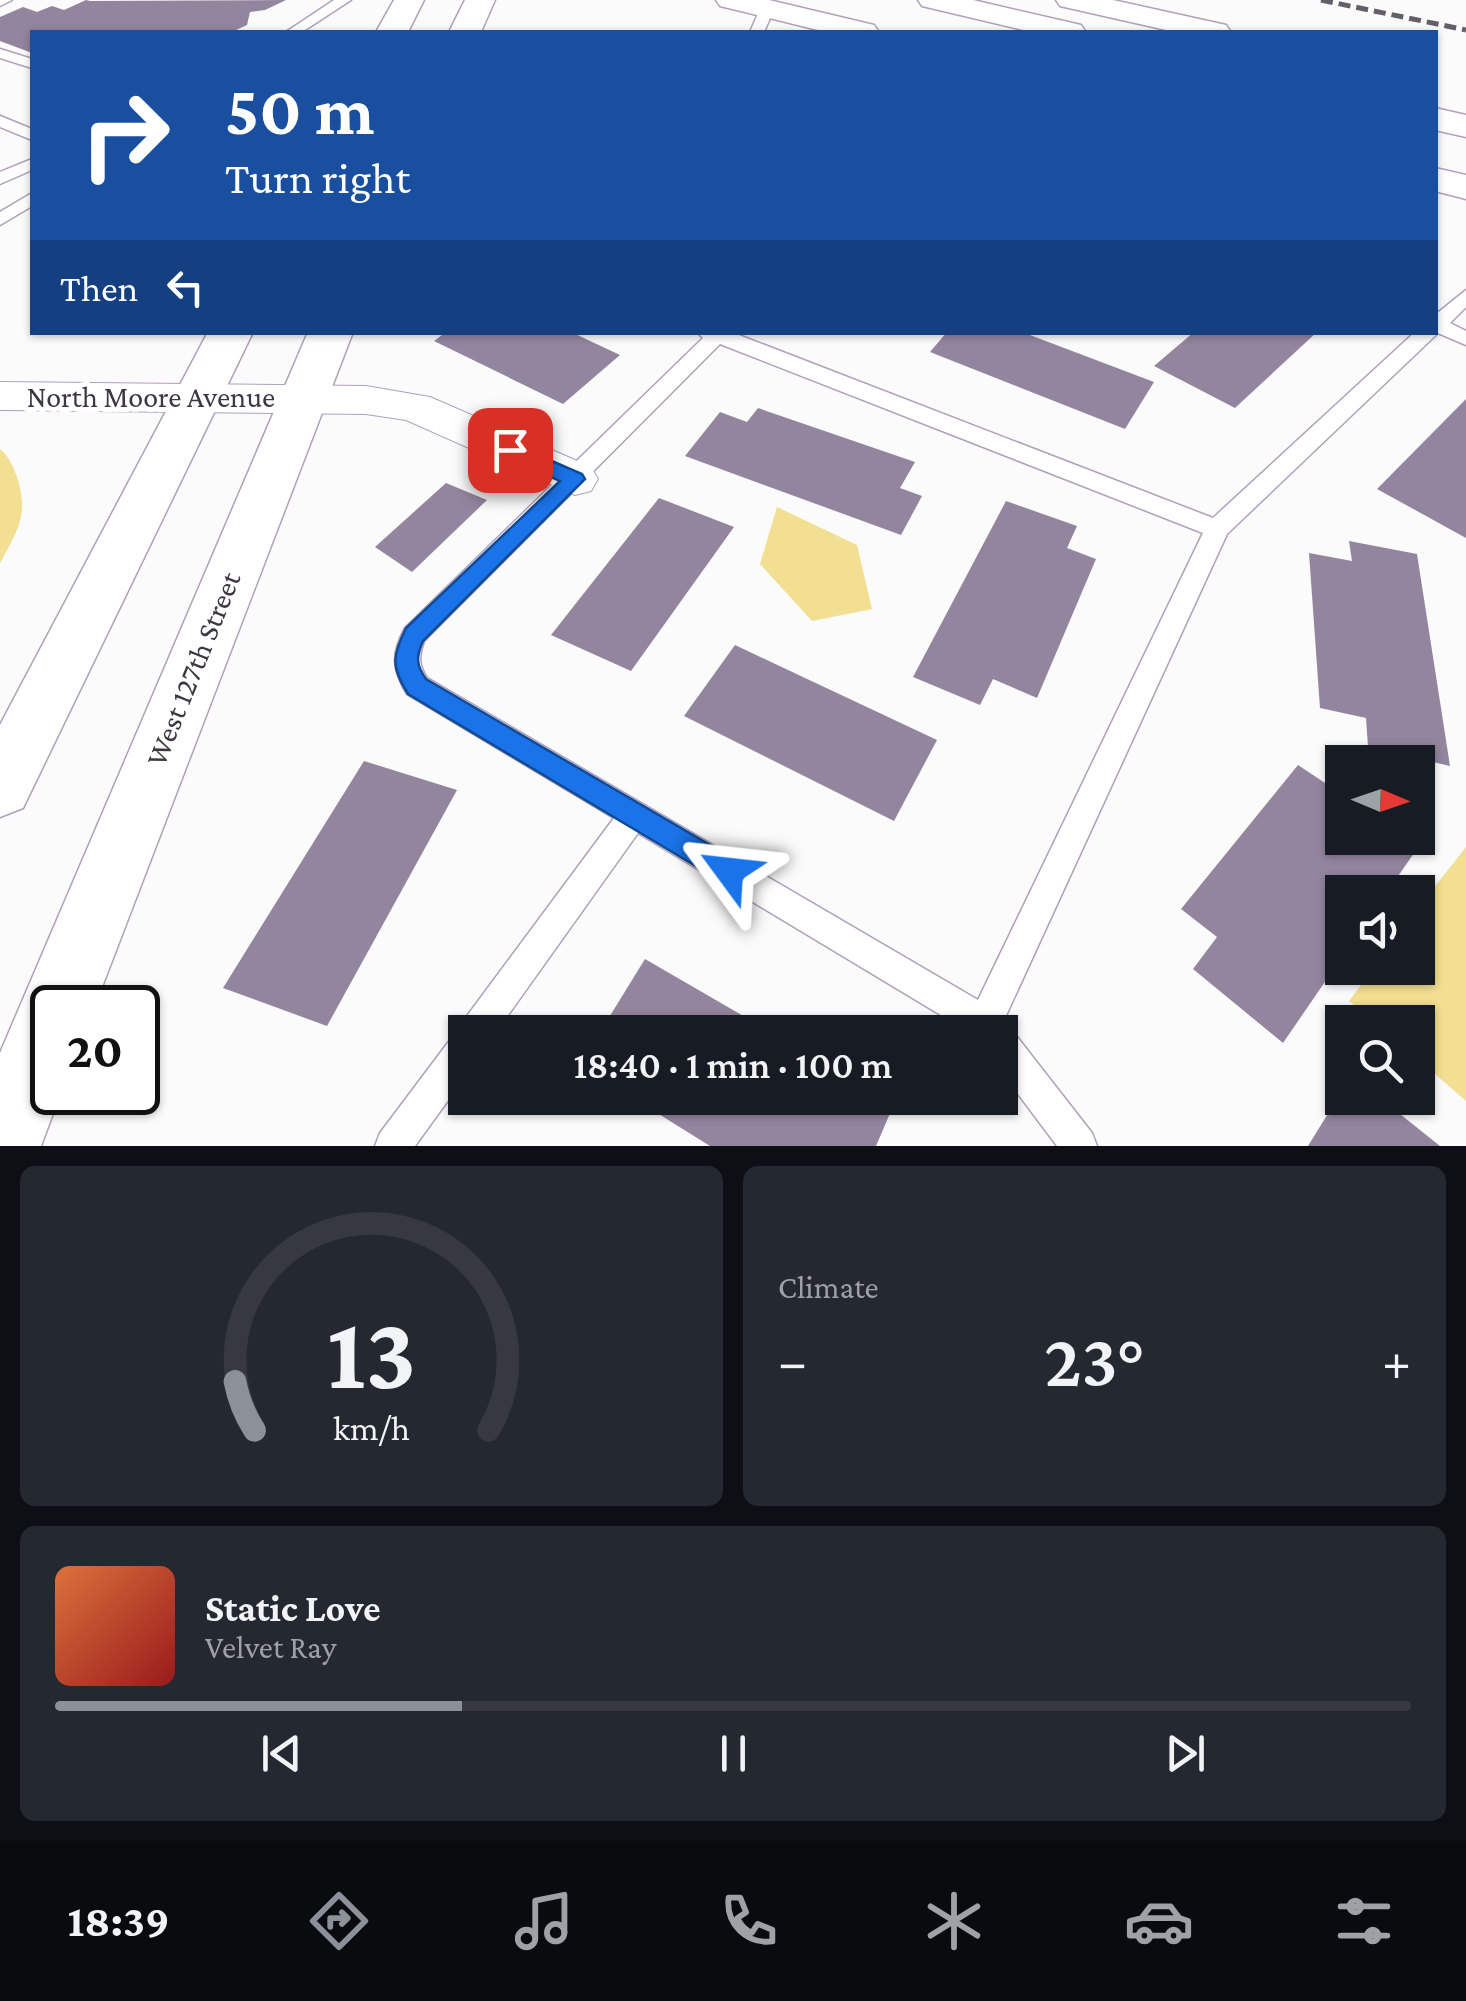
<!DOCTYPE html>
<meta charset="utf-8">
<style>
:root{--surface:#171b24;--page:#242831;--text:#f1f3f6;--muted:#9ea1a6;--line:#363941;--accent:#8c9099}
body{margin:0;font-family:"Crimson Pro",serif;background:var(--page);color:var(--text);height:100vh;display:flex;flex-direction:column;font-size:38px;white-space:nowrap}
*{box-sizing:border-box;margin:0}
p{font-size:32px;color:var(--muted)}
.icon{flex:none;width:55px;height:55px;fill:none;stroke:currentColor;stroke-width:2;stroke-linecap:round;stroke-linejoin:round}
.map{position:relative;height:1146px;overflow:hidden}
.details{display:flex;flex-direction:column;gap:20px;padding:20px;background:#0d0f14;flex:1}
.details>*{flex:none}
.banner{position:absolute;left:30px;top:30px;width:1408px;height:305px;border-radius:0px;box-shadow:0 2px 8px #0004;background:#1a4fa0;color:#fff;overflow:hidden}
.needle{width:65px;rotate:92deg}
.tools{position:absolute;left:1325px;top:745px;display:grid;gap:20px}
.tools a{display:grid;place-items:center;width:110px;height:110px;border-radius:0px;background:var(--surface);box-shadow:0 2px 8px #0004;font-size:50px}
.speed{position:absolute;left:30px;top:985px;display:flex;gap:20px;font-size:50px;font-weight:700;text-align:center}
.speed>*{display:grid;place-content:center;width:130px;height:130px;border-radius:50%;background:var(--surface);box-shadow:0 2px 8px #0004;line-height:1}
.speed .limit{border:5px solid #111;border-radius:15px;background:#fff;color:#111}
.pin{position:absolute;display:grid;place-items:center;width:85px;height:85px;color:#fff;margin:-42px;border-radius:20px;box-shadow:0 5px 15px #0006}
.me{position:absolute;width:110px;margin:-55px;rotate:300deg;stroke-linejoin:round;filter:drop-shadow(0 0 8px #0008)}
.turn{display:flex;align-items:center;gap:35px;height:210px;padding:0 30px;font-size:45px}
.turn .icon{width:130px;height:130px;stroke-width:2.5}
.turn b{display:block;font-size:70px;line-height:85px}
.then{display:flex;align-items:center;height:95px;padding:0 30px;background:#0003;gap:20px;font-size:38px}
.big{font-size:75px;font-weight:600;line-height:1.1}
.details .tile{flex:1;display:flex;flex-direction:column;justify-content:center;gap:15px;min-width:0;padding:0 35px;border-radius:15px;background:var(--page)}
.details .dial{align-items:center;gap:0}
.dial svg{height:260px;overflow:visible;fill:none;stroke:var(--line);stroke-width:7;stroke-linecap:round;text-anchor:middle}
.dial text{fill:var(--text);stroke:none}
.song{display:flex;align-items:center;gap:30px}
.cover{width:120px;height:120px;border-radius:15px;background:linear-gradient(135deg,hsl(20 70% 55%),hsl(0 70% 35%))}
.played{height:10px;border-radius:5px;background:linear-gradient(90deg,var(--accent) 30%,var(--line) 30%)}
.keys{display:flex;justify-content:space-around;direction:ltr}
.heat{display:flex;justify-content:space-between;align-items:center;font-size:55px;direction:ltr}
.details .tiles{flex:1;display:grid;gap:20px;grid-template-columns:1fr 1fr}
.tile:last-child{grid-column:span 2}
.trip{position:absolute;left:448px;top:1015px;width:570px;height:100px;border-radius:0px;background:var(--surface);box-shadow:0 2px 8px #0004;font-weight:600;line-height:100px;text-align:center}
.tab-bar{display:flex;height:160px;justify-content:space-around;align-items:center;background:#090b0e;color:var(--muted)}
.tab-bar .icon{width:70px;height:70px}
.tab-bar .selected{color:var(--accent)}
.tab-bar b{font-size:45px;color:var(--text)}
.map>svg:first-child{display:block}
.green{fill:#f2df92}
.building{fill:#94859f}
.lines{fill:none;stroke-linecap:round;stroke-linejoin:round}
.lane-casing{stroke:#b0a0bb;stroke-width:3}
.street-casing{stroke:#b0a0bb;stroke-width:2}
.secondary-casing{stroke:#b0a0bb;stroke-width:3}
.highway-casing{stroke:#b0a0bb;stroke-width:3}
.lane{fill:#fff;fill-rule:evenodd}
.street{fill:#fff;fill-rule:evenodd}
.secondary{fill:#fff;fill-rule:evenodd}
.highway{fill:#fff;fill-rule:evenodd}
.rail{stroke:#645e68;stroke-width:5;stroke-dasharray:12 6;stroke-linecap:butt}
.route{fill:#1a73e8;stroke:#114b97;stroke-width:2.5}
.labels{text-anchor:middle;stroke-width:10;stroke-linejoin:round;paint-order:stroke}
.street-label{font-size:30px;fill:#3e3743;stroke:#fff}
</style>
<div class="map">
<svg width="1466" height="1146" viewBox="0 0 1466 1146">
<rect width="100%" height="100%" fill="#fbfbfb"/>
<g class="green">
<path d="M0,449C8,455 13,466 17,477C29,515 18,530 0,563Z"/>
<path d="M777,507L857,545L872,609L812,621L760,564Z"/>
<path d="M1466,847V1101L1418,1059V1022H1375L1349,1001L1374,968H1418V908Z"/>
</g>
<g class="building">
<path d="M86,0L90,1L286,0L265,10L250,12L247,25L232,32H32V53L0,41V17L23,7L37,12L52,6L64,10Z"/>
<path d="M446,332H571L620,355L563,404L434,341Z"/>
<path d="M947,332H1022L1154,382L1125,429L930,352Z"/>
<path d="M1194,332H1317L1235,408L1154,366Z"/>
<path d="M1466,399V538L1377,489Z"/>
<path d="M758,408L915,462L900,488L922,496L901,535L685,456L720,412L747,422Z"/>
<path d="M446,483L487,500L412,572L375,547Z"/>
<path d="M659,498L734,527L631,671L551,635Z"/>
<path d="M1006,501L1077,526L1067,548L1096,559L1037,698L993,679L980,705L913,677Z"/>
<path d="M1349,541L1417,554L1450,766L1368,747L1366,718L1320,708L1309,553L1352,561Z"/>
<path d="M735,645L937,740L894,821L684,716Z"/>
<path d="M364,761L457,790L327,1026L223,988Z"/>
<path d="M1298,765L1340,793L1342,789V838H1418V811L1435,823L1387,892H1342V957L1283,1043L1193,969L1217,937L1181,909Z"/>
<path d="M645,959L771,1032H600Z"/>
<path d="M1342,1091V1098H1380L1440,1146H1308Z"/>
<path d="M633,1098H883L894,1104L876,1146H710Z"/>
</g>
<g class="lines">
<defs>
<g id="lane">
<path d="M0,0H12L0,6Z"/>
<path d="M334,0H351L302,32H286Z"/>
<path d="M767,5L774,9L764,32H750L760,9Z"/>
<path d="M0,49L32,59V68L0,58Z"/>
<path d="M0,116L32,129V140L0,127Z"/>
<path d="M32,159V170L0,184V172Z"/>
<path d="M32,193V206L0,225V212Z"/>
<path d="M1466,290V307L1450,323L1466,331V345L1438,333L1227,534L1004,1020L1092,1133L1097,1146H1057L1000,1070V1032H969L638,833L496,1032H465V1077L415,1146H375L380,1133L453,1036L460,1033L464,1020L614,818L407,694C392,669 391,654 405,628L703,338L697,332H731L1213,518L1415,332H1435V315ZM720,344L1203,533L978,1000L427,678C418,665 419,655 424,641Z"/>
</g>
<path id="street" d="M0,382L366,386L430,397L591,467L598,479L591,491L575,495L406,420L366,414L0,410Z"/>
<g id="secondary">
<path d="M394,0H424L408,32H376Z"/>
<path d="M465,0H495L481,32H449Z"/>
<path d="M716,0H769L874,25L879,32H826L720,6Z"/>
<path d="M1435,168L1466,175V199L1435,191Z"/>
<path d="M208,332H253L23,808L0,817V725Z"/>
<path d="M308,332H353L94,1008H52V1092H61L41,1146H0V1053Z"/>
</g>
<g id="highway">
<path d="M918,0H973L1081,25L1086,32H1032L922,6Z"/>
<path d="M1056,0H1113L1226,25L1231,32H1175L1060,6Z"/>
<path d="M1435,108L1466,115V137L1435,130Z"/>
</g>
</defs>
<use href="#lane" class="lane-casing"/>
<use href="#street" class="street-casing"/>
<use href="#secondary" class="secondary-casing"/>
<use href="#highway" class="highway-casing"/>
<use href="#lane" class="lane"/>
<use href="#street" class="street"/>
<use href="#secondary" class="secondary"/>
<use href="#highway" class="highway"/>
<path class="rail" d="M1321,0L1466,30"/>
</g>
<path class="route" d="M510,443L582,474L585,479L423,641C416,657 416,665 426,679L739,862L743,871L739,880L729,884L719,880L408,694C391,667 392,656 406,628L560,481L503,455L500,450Z"/>
<g class="labels">
<g class="street-label">
<text x="151" y="407">North Moore Avenue</text>
<text transform="translate(193 669) rotate(-68)" y="10">West 127th Street</text>
</g>
</g>
</svg>
<div class="tools">
<a><svg class="needle" viewBox="-14 -14 28 28"><path d="M0-13l5 13h-10z" fill="#e53935"/><path d="M0 13l5-13h-10z" fill="#9ea1a6"/></svg></a>
<a><svg class="icon" aria-label="sound" viewBox="0 0 24 24"><path d="M4 9h4l5-4v14l-5-4H4zM17 9q2 3 0 6"/></svg></a>
<a><svg class="icon" aria-label="search" viewBox="0 0 24 24"><circle cx="10" cy="10" r="6"/><path d="M15 15l6 6"/></svg></a>
</div>
<div class="speed"><div class="limit">20</div></div>
<div class="pin" style="left:510px;top:450px;background:#d93025"><svg class="icon" aria-label="arrive" viewBox="0 0 24 24"><path d="M6 21V4h12l-3 4 3 4H6"/></svg></div>
<svg class="me" style="left:729px;top:871px" viewBox="-20 -20 40 40"><path d="M0-17L14 15 0 8-14 15z" fill="#1a73e8" stroke="#fff" stroke-width="4"/></svg>
<div class="trip">18:40 · 1 min · 100 m</div>
<div class="banner">
<div class="turn"><svg class="icon" aria-label="right" viewBox="0 0 24 24"><path d="M7 20v-9h11M14 6l5 5-5 5"/></svg><div><b>50 m</b>Turn right</div></div>
<div class="then">Then<svg class="icon" aria-label="left" viewBox="0 0 24 24"><path d="M17 20v-9H6M10 6l-5 5 5 5"/></svg></div>
</div>
</div>
<section class="details">
<div class="tiles">
<div class="tile dial"><svg viewBox="0 0 100 80">
<path d="M14 69A42 42 0 1 1 86 69"/>
<path d="M14 69A42 42 0 0 1 8 54" stroke="#8c9099"/>
<text x="50" y="56" font-size="32" font-weight="700">13</text>
<text x="50" y="72" font-size="11">km/h</text>
</svg></div>
<div class="tile"><p>Climate</p>
<div class="heat"><a>−</a><b class="big">23°</b><a>+</a></div>
</div>
<div class="tile">
<div class="song"><i class="cover"></i><div><b>Static Love</b><p>Velvet Ray</p></div></div>
<div class="played"></div>
<div class="keys"><svg class="icon" aria-label="previous" viewBox="0 0 24 24"><path d="M18 5L8 12l10 7zM5 5v14"/></svg><svg class="icon" aria-label="pause" viewBox="0 0 24 24"><path d="M8 5v14M16 5v14"/></svg><svg class="icon" aria-label="next" viewBox="0 0 24 24"><path d="M6 5l10 7-10 7zM19 5v14"/></svg></div>
</div>
</div>
</section>
<nav class="tab-bar">
<b>18:39</b>
<svg class="icon selected" aria-label="directions" viewBox="0 0 24 24"><path d="M12 3l9 9-9 9-9-9zM9 14v-3h6M13 9l2 2-2 2"/></svg>
<svg class="icon" aria-label="music" viewBox="0 0 24 24"><path d="M9 18V5l10-2v13"/><circle cx="6" cy="18" r="3"/><circle cx="16" cy="16" r="3"/></svg>
<svg class="icon" aria-label="phone" viewBox="0 0 24 24"><path d="M5 4h4l2 5-3 2q2 4 5 5l2-3 5 2v4C11 20 4 13 5 4z"/></svg>
<svg class="icon" aria-label="climate" viewBox="0 0 24 24"><path d="M12 3v18M4 7l16 10M4 17L20 7"/></svg>
<svg class="icon" aria-label="car" viewBox="0 0 24 24"><path d="M5 17H2v-5l4-1 3-4h7l3 4 3 1v5h-3M9 17h6M6 11h13"/><circle cx="7" cy="17" r="2"/><circle cx="17" cy="17" r="2"/></svg>
<svg class="icon" aria-label="filters" viewBox="0 0 24 24"><path d="M4 7h16M4 17h16"/><circle cx="9" cy="7" r="2"/><circle cx="15" cy="17" r="2"/></svg>
</nav>
